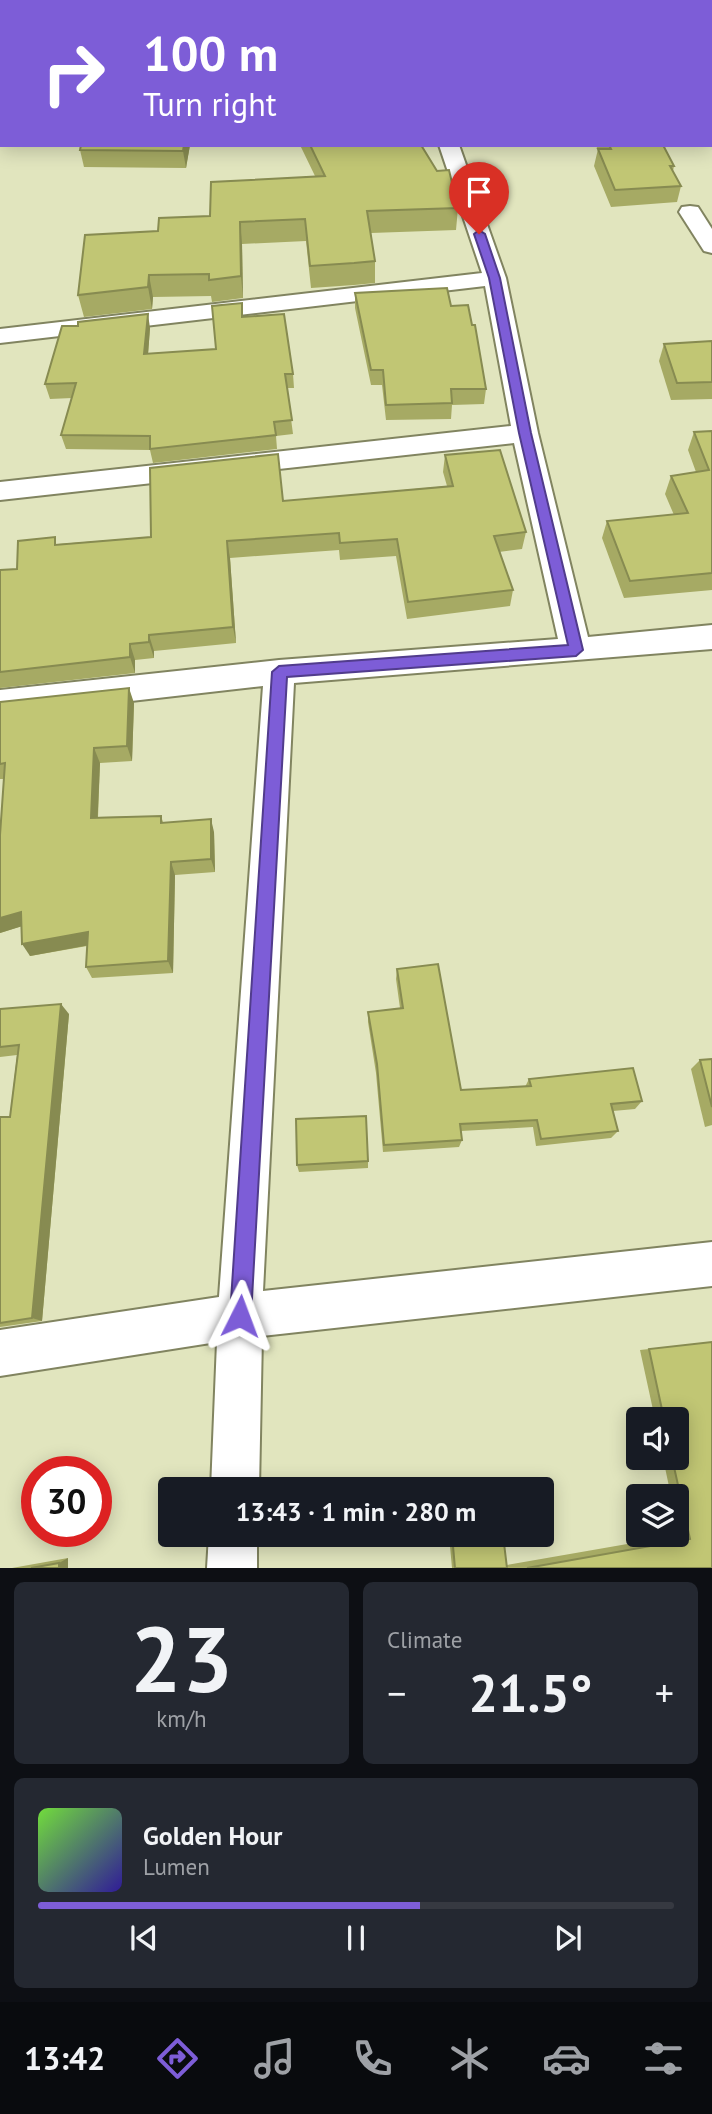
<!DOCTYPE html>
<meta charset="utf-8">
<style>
:root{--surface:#171b24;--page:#242831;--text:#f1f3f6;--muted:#9ea1a6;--line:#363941;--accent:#7d5dd7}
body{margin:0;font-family:"PT Sans",sans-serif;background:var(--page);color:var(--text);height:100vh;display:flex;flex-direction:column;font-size:26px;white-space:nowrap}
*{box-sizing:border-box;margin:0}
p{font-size:23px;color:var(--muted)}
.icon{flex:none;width:38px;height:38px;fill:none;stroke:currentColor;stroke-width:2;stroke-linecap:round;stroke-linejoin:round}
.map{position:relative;height:1568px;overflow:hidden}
.details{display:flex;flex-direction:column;gap:14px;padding:14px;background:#0d0f14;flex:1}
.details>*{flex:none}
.top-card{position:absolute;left:0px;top:0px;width:712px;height:147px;box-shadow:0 4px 18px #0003;background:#7d5dd7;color:#fff;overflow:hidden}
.controls{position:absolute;left:626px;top:1407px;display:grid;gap:14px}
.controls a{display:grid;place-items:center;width:63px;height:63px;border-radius:7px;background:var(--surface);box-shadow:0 4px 18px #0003;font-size:35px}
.speed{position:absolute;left:21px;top:1456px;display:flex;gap:14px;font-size:35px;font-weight:700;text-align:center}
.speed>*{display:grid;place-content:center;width:91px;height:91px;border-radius:50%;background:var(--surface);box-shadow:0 4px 18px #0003;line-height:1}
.speed .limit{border:10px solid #d22;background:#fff;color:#111}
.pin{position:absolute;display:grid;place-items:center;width:60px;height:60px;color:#fff;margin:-72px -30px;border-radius:50% 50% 50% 0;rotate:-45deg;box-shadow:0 0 7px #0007}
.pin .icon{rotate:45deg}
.me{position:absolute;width:77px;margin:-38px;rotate:3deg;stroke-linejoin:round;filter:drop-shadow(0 0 5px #0008)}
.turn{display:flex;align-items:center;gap:24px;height:147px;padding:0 28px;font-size:32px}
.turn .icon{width:91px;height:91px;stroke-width:2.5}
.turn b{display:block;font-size:49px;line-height:60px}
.big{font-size:52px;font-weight:600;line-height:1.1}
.details .tile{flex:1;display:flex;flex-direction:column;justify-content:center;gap:10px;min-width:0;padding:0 24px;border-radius:10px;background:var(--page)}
.details .dial{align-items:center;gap:0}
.dial b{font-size:91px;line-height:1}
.song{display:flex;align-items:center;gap:21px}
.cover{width:84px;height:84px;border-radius:10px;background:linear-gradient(135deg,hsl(100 70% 55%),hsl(250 70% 35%))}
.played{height:7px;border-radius:4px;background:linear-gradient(90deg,var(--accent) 60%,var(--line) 60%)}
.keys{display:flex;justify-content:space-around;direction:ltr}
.heat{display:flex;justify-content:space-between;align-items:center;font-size:38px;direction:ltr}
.details .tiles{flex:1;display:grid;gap:14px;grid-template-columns:1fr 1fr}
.tile:last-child{grid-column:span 2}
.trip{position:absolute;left:158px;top:1477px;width:396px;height:70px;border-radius:7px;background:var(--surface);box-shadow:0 4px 18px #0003;font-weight:600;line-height:70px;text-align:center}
.dock{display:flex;height:112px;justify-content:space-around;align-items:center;background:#090b0e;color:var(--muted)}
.dock .icon{width:49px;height:49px}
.dock .selected{color:var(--accent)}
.dock b{font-size:32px;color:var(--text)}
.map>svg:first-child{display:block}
.green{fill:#ebb6cc}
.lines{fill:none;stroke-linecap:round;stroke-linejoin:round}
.street-casing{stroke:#818460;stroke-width:4}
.street{fill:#fff;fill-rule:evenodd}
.wall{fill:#a6aa64}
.shaded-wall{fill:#878b51}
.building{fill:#c1c674;stroke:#878b51;stroke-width:2}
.route{fill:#7d5dd7;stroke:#513c8c;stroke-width:2}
</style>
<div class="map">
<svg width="712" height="1568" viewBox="0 0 712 1568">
<rect width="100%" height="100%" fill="#e1e5be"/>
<path class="green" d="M51,0H669L50,2Z"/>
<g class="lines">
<defs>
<g id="street">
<path d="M27,0H43L44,2H26Z"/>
<path d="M2,123V140L0,141V124Z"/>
<path d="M439,145H459L506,278L538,433L588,637L712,625V649L294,683L263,1291L712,1242V1286L262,1336L259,1489H211L217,1342L0,1376V1330L219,1297L263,686L0,716V690L279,660L558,639L514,443L0,500V482L511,426L485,286L0,343V329L482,273Z"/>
<path d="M690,206L698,207L712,229V253L704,251L679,212L682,207Z"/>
<path d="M209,1535H257V1568H207Z"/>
</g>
</defs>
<use href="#street" class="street-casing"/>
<use href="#street" class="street"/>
</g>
<g class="wall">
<path d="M190,145L186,168L84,167L80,150Z"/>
<path d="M300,145H421L458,208L456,230L371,233L375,261V283L354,285L311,288L306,241L242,244L243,298L212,302L211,296L153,297L152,309L84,317L78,295L158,231L210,216L315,176Z"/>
<path d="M595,145H663L674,166L673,171L681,186L677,202L611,207L594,166L598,149Z"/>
<path d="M355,293L451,306L486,389L484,404L452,405L451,419L386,420L382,385H371L355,308Z"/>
<path d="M243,317L293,374L294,388H287L293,434L276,436L277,449L153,463L150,450L66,449L61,435L72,398L50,399L45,384L150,328L148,354L216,349Z"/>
<path d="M712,341V399L671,400L659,361L664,344Z"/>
<path d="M712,431V590L624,598L602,538L607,521L674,515L665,494L671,476L696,472L688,450L694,432Z"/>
<path d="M445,455L526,532L522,549L499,552L513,590L510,606L407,619L396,556L340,560L339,550L230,558L236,643L154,651V658L135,660V673L0,688V570L17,569L58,544L151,537L283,501L447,486L443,472Z"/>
<path d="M0,702L134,703L132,761L100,763L98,817L161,816L163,822L214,832L215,872L175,875L173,973L92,978L86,967L87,946L30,956L22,926L0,933V835L4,779H0Z"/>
<path d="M397,969L461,1090L525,1087L529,1079L642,1101L635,1109L613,1111L618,1131L611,1138L536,1146L533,1127L461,1131L462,1140L459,1147L383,1152L376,1073L368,1022V1012L400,1008L396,979Z"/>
<path d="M0,1009L69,1014L42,1321L0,1327V1117H10L17,1055L0,1057Z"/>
<path d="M712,1059V1125L705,1127L691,1069L700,1060Z"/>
<path d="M368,1161V1168L299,1172L297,1165Z"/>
<path d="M712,1342V1568H452L449,1535H503L507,1565L679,1535L677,1525V1496H671L663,1458H677V1419H655L640,1350Z"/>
<path d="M68,1558V1568H12Z"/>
</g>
<g class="shaded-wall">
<path d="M184,145H190L186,168L183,151Z"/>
<path d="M240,222L242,244L243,298L241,276Z"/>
<path d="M149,275L153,297L152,309L148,287Z"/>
<path d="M148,314L150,328L147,368L144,354Z"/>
<path d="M227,541L230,558L236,643L233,627Z"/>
<path d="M149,635L154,651V658L149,642Z"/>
<path d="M130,644L135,660V673L130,657Z"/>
<path d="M129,688L134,703L132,761L127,746Z"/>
<path d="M94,748L100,763L97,831L91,818Z"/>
<path d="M211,819L214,832L215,872L211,859Z"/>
<path d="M171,862L175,875L173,973L168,961Z"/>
<path d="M21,912L29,924L0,933V918Z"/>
<path d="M88,932L95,944L30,956L22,944Z"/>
<path d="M61,1004L69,1014L42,1321L32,1318Z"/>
<path d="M68,1558V1568H59V1563Z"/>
</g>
<g class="building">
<path d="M81,145H184L183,151L80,150Z"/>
<path d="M310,145H421L437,171L449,170L458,208L367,211L375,261L354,263L310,266L305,219L240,222L241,276L209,280V274L149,275L148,287L78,295L85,235L158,231L159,218L210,216L211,182L325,176Z"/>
<path d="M609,145H663L674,166H670L681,186L615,190L598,149H611Z"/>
<path d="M447,288L451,306L468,305L472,325H475L486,389H451L452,403L386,405L383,370H371L355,293Z"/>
<path d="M242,303V317L284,314L293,374H285L292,420L274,422L276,435L150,449V436L61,435L76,383L45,384L62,326H78V322L148,314L144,354L216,349L212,306Z"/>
<path d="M712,341V382L677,383L664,344Z"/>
<path d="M712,431V573L630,581L607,521L688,513L671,476L709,470L694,432Z"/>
<path d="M500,450L526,532L494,536L513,590L408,602L397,539L340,543L339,533L227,541L233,627L149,635V642L130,644V657L0,672V570L17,569L18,541L55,537V545L151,537L150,468L278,454L283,501L453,486L445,455Z"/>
<path d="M129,688L127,746L94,748L91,818L161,816V823L211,819V859L171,862L168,961L86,967L88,932L22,944L21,912L0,918V835L5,763L0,764V702Z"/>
<path d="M438,964L461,1090L531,1086L529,1079L633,1068L642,1101L611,1104L618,1131L541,1139L537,1120L460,1124L462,1140L384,1145L377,1064L368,1012L403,1008L397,969Z"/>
<path d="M61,1004L32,1318L0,1323V1117H10L19,1045L0,1047V1009Z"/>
<path d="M712,1059V1107L700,1060Z"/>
<path d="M366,1116L368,1161L297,1165L296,1119Z"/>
<path d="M712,1342V1568H527L690,1539L672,1458H677V1419H664L649,1349Z"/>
<path d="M452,1535H503L507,1568H455Z"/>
<path d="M59,1563V1568H31Z"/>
</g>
<path class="route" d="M479,230L485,234L500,278L531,433L583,650L576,656L287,677L251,1316L248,1324L240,1327L233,1324L230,1316L272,672L279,666L568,645L519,433L489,278L474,234Z"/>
</svg>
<div class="controls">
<a><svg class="icon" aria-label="sound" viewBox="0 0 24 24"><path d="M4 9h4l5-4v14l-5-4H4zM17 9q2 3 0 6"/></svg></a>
<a><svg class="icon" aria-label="layers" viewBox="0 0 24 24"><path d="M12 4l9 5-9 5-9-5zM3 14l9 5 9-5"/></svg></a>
</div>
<div class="speed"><div class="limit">30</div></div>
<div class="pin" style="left:479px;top:234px;background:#d93025"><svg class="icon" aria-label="arrive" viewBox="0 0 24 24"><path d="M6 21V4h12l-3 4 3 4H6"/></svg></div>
<svg class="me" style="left:240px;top:1316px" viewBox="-20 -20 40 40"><path d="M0-17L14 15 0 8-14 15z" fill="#7d5dd7" stroke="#fff" stroke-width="4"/></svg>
<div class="trip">13:43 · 1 min · 280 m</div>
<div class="top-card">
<div class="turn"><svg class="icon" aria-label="right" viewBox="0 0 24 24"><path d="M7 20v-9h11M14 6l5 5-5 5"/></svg><div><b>100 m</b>Turn right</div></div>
</div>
</div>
<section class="details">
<div class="tiles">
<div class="tile dial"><b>23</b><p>km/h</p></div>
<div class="tile"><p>Climate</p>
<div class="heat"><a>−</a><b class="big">21.5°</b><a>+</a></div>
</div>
<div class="tile">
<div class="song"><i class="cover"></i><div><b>Golden Hour</b><p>Lumen</p></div></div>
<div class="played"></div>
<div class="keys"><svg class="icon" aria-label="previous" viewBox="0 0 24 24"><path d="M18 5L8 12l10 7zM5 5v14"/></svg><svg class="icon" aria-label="pause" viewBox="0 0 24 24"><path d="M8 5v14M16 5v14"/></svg><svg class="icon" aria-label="next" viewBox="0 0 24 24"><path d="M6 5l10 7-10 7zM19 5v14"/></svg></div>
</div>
</div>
</section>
<nav class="dock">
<b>13:42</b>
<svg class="icon selected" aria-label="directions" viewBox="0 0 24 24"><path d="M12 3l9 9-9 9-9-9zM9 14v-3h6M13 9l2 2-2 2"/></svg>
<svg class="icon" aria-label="music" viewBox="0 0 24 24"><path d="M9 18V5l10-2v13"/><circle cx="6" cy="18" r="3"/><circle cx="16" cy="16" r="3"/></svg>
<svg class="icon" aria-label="phone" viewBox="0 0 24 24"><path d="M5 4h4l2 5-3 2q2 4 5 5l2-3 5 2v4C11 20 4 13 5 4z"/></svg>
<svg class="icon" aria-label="climate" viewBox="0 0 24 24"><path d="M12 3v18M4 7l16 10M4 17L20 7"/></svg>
<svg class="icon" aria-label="car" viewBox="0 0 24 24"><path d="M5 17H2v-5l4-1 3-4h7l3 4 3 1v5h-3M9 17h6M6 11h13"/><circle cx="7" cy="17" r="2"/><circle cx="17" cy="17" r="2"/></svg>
<svg class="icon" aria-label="filters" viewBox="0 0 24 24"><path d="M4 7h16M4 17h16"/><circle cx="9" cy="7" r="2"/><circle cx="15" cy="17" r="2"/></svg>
</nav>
